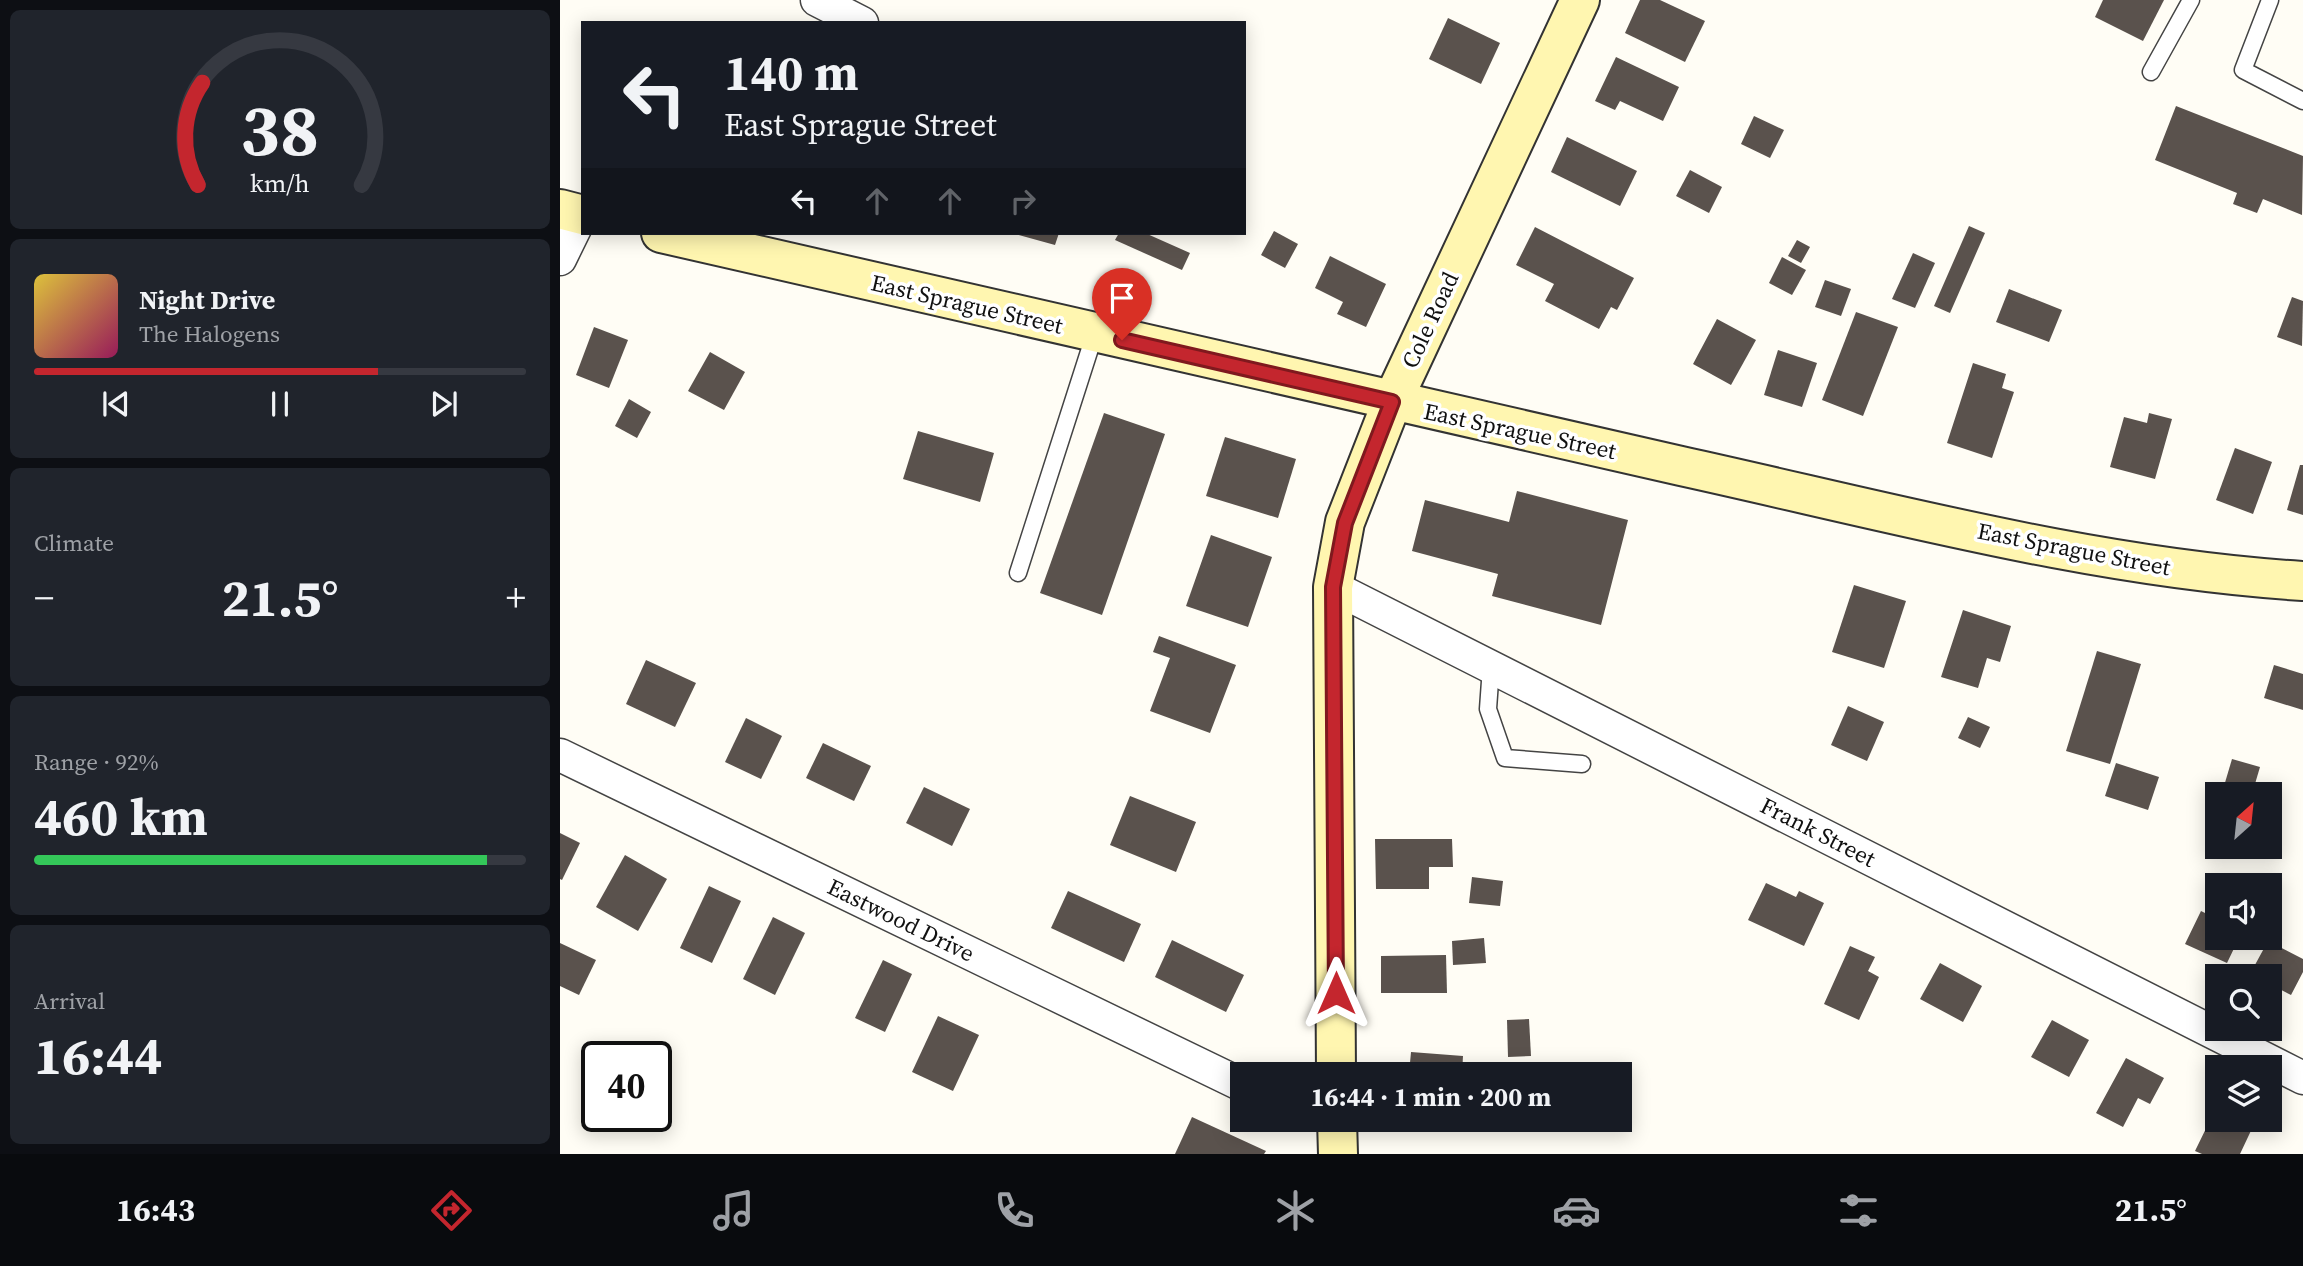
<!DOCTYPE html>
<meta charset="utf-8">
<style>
:root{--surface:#171b24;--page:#20242c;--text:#f1f3f6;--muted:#9ea1a6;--line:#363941;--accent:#c4262e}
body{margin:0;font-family:"Source Serif 4",serif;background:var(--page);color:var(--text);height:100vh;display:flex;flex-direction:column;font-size:26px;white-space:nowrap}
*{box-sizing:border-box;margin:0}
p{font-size:23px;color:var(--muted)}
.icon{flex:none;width:38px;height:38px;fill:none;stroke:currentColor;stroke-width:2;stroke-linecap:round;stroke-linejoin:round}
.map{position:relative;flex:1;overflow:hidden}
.details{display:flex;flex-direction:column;gap:10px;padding:10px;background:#0d0f14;width:560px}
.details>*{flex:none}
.top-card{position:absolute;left:21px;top:21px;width:665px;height:214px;border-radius:0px;box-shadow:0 4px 18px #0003;background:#171b24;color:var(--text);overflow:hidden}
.needle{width:46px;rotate:27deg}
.controls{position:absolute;left:1645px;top:782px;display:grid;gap:14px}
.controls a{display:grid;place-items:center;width:77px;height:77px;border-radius:0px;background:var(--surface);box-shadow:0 4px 18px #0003;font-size:35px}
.speed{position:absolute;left:21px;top:1041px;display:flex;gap:14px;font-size:35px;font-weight:700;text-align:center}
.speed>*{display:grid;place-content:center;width:91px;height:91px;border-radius:50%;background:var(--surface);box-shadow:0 4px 18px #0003;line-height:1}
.speed .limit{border:4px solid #111;border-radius:10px;background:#fff;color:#111}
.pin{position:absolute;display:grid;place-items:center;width:60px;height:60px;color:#fff;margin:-72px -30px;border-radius:50% 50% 50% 0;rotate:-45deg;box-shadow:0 0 7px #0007}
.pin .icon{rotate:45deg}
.me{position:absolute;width:77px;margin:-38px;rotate:0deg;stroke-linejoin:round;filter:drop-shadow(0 0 5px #0008)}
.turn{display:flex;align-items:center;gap:24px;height:147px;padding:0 28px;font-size:32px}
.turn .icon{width:91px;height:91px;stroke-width:2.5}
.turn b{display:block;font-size:49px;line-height:60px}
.lanes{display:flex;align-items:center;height:66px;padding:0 28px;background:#0003;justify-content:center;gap:35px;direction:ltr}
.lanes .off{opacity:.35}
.big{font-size:52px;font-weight:700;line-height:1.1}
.details .card{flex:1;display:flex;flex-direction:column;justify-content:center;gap:10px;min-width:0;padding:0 24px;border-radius:10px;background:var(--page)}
.details .dial{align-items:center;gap:0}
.dial svg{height:182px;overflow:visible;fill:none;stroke:var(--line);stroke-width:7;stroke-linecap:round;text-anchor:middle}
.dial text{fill:var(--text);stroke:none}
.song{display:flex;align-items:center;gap:21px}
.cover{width:84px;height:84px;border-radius:10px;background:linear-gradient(135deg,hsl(50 70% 55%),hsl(330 70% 35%))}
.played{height:7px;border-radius:4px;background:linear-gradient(90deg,var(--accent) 70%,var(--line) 70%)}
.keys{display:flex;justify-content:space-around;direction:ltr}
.heat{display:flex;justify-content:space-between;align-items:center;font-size:38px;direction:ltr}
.charge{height:10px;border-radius:5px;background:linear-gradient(90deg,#34c759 92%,var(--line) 0)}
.trip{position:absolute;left:670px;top:1062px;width:402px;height:70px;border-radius:0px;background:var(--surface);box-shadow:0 4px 18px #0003;font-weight:700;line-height:70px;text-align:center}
.dock{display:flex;height:112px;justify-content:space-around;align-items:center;background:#090b0e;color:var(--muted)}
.dock .icon{width:49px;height:49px}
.dock .active{color:var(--accent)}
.dock b{font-size:32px;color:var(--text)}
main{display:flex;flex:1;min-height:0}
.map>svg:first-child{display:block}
.building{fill:#5a524d}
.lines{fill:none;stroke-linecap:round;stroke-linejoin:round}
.lane-casing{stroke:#444;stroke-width:19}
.street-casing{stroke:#444;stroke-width:35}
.secondary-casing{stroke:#333;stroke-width:42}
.lane{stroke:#fff;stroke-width:16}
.street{stroke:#fff;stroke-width:32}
.secondary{stroke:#fff6b0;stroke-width:38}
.route-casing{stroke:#7f191e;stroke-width:18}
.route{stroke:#c4262e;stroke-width:12}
.labels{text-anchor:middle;stroke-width:7;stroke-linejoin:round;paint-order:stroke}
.street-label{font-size:23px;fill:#111;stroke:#fff}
</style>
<main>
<section class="details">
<div class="card dial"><svg viewBox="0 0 100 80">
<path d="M14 69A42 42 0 1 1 86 69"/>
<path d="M14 69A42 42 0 0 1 16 24" stroke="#c4262e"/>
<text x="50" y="56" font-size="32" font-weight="700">38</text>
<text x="50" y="72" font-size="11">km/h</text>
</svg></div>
<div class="card">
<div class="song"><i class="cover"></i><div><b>Night Drive</b><p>The Halogens</p></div></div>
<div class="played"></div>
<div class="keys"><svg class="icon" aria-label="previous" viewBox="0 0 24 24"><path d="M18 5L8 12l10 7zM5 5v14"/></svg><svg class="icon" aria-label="pause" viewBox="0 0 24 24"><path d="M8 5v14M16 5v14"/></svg><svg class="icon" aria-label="next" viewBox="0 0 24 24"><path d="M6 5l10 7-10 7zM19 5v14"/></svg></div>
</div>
<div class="card"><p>Climate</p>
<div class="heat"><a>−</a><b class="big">21.5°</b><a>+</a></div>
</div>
<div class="card"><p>Range · 92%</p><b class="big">460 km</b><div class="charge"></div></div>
<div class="card"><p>Arrival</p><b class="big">16:44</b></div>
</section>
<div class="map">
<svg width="1743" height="1154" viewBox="0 0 1743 1154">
<rect width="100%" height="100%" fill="#fffdf5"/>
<g class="building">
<path d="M1080,0H1100L1145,21L1125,62L1065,33Z"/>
<path d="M1543,0H1604L1583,41L1535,17Z"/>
<path d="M888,18L940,43L921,84L869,59Z"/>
<path d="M1056,57L1119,87L1103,121L1060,101L1055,110L1035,101Z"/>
<path d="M1616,106L1743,156L1742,215L1703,199L1697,213L1673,204L1677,193L1595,160Z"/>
<path d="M1194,116L1224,130L1210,158L1181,144Z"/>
<path d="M1007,137L1077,171L1060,206L991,172Z"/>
<path d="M1130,170L1162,187L1149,213L1116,196Z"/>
<path d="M1409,226L1425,233L1390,313L1374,306Z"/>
<path d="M975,227L1074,278L1057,310L1051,307L1039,329L985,301L994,284L956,265Z"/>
<path d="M714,231L738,244L725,268L701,255Z"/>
<path d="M451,233H499L495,245Z"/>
<path d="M559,233H585L630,253L622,270L555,240Z"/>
<path d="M1237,240L1250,247L1241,263L1228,256Z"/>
<path d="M1353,253L1375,263L1355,308L1332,299Z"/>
<path d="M770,256L826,284L806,327L777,314L783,302L755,288Z"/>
<path d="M1222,257L1246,270L1232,295L1209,283Z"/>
<path d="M1265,280L1291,289L1281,316L1255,307Z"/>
<path d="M1449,289L1502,310L1489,342L1436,322Z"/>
<path d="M1732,297L1743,301L1742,346L1717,337Z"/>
<path d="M1296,312L1338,327L1303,416L1262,400Z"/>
<path d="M1157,319L1196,340L1171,385L1133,364Z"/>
<path d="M34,327L68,340L49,388L16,375Z"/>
<path d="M1218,350L1257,363L1242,407L1204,395Z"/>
<path d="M150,352L185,372L164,410L128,391Z"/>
<path d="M1413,363L1446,374L1442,388L1454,392L1432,458L1387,443Z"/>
<path d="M69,399L91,412L77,438L55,426Z"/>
<path d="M544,413L605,434L542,615L480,593Z"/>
<path d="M1589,413L1612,419L1595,479L1550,467L1564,417L1587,423Z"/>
<path d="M358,431L434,453L420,502L343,479Z"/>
<path d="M665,437L736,459L718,518L646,496Z"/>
<path d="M1675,448L1712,462L1693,514L1656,500Z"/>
<path d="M1740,465H1743V515L1727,510Z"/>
<path d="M957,491L1068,520L1041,625L932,596L938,574L852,551L865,500L949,522Z"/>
<path d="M651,535L712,557L688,627L626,606Z"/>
<path d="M1294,585L1346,601L1324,668L1272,652Z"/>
<path d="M1403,610L1451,626L1440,662L1427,658L1418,688L1381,677Z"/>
<path d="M599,636L676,665L650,733L590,711L610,658L593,652Z"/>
<path d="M1537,651L1581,664L1550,764L1506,751Z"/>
<path d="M86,660L136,683L115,727L66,704Z"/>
<path d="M1714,665L1743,674V710L1704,698Z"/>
<path d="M1288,706L1324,722L1307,761L1271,745Z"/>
<path d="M1408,717L1430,727L1420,748L1398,738Z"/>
<path d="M186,718L222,736L201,779L165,762Z"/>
<path d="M263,743L311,766L294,801L246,778Z"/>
<path d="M1672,759L1700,767L1692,794L1664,786Z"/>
<path d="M1556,763L1599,777L1588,810L1545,796Z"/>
<path d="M364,787L410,809L392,846L346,823Z"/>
<path d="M570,796L636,822L616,872L550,845Z"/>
<path d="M0,833L20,843L2,880L0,879Z"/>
<path d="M815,839H892L893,867H869V889H816Z"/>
<path d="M65,855L107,879L78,931L36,907Z"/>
<path d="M912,877L943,881L940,906L909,903Z"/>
<path d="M1206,883L1236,897L1239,891L1264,903L1244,946L1188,920Z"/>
<path d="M149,886L181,901L152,963L120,948Z"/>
<path d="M508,891L581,924L564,962L491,928Z"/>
<path d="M1641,911L1657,919V938H1679L1667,963L1625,944Z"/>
<path d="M213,917L245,933L215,995L183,979Z"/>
<path d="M924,938L926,963L893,965L892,941Z"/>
<path d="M612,940L684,975L666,1012L595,977Z"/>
<path d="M1708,941L1743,959V972L1731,995L1710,984V976L1690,974Z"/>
<path d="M0,943L36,960L19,995L0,986Z"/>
<path d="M1290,946L1315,957L1308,971L1319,977L1299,1020L1264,1004Z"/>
<path d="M886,955L887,993H821V956Z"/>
<path d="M323,960L352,974L325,1032L295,1018Z"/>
<path d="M1380,963L1422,986L1403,1022L1360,999Z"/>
<path d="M378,1016L419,1035L393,1091L352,1072Z"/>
<path d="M969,1019L971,1056L948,1057L947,1020Z"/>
<path d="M1492,1020L1529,1040L1509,1077L1471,1057Z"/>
<path d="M851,1052L903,1056L902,1074H849Z"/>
<path d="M1566,1058L1604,1078L1590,1104L1578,1098L1563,1127L1536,1113Z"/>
<path d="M1657,1106V1120H1696L1680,1154H1642L1635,1151Z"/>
<path d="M632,1117L706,1151L704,1154H615Z"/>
</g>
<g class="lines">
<defs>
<g id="lane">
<path d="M1710,0L1683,70L1743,101"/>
<path d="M1591,72L1631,0"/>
<path d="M458,573L535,333"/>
<path d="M931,667L928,709L945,758L1022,764"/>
</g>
<g id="street">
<path d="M257,0L302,23"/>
<path d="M0,259L22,214"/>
<path d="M773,587L1743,1078"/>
<path d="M0,755L682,1085"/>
</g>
<g id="secondary">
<path d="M0,209L23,215"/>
<path d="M101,233C440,312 780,391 1121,466C1326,511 1533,568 1743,581"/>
<path d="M776,1074L773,587L785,522L832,402L1020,0"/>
<path d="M777,1120L778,1154"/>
</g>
</defs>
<use href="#lane" class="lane-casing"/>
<use href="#street" class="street-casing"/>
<use href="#secondary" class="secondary-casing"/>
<use href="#lane" class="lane"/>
<use href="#street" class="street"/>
<use href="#secondary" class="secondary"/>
</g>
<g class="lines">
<defs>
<path id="route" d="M562,340L832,402L785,523L773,587L776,993"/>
</defs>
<use href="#route" class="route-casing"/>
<use href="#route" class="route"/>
</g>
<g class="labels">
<g class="street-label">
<text transform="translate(407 304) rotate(13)" y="8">East Sprague Street</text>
<text transform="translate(870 320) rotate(-65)" y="8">Cole Road</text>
<text transform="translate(960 431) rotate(12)" y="8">East Sprague Street</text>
<text transform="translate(1514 549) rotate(11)" y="8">East Sprague Street</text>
<text transform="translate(1258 832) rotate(27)" y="8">Frank Street</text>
<text transform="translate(341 920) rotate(26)" y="8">Eastwood Drive</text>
</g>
</g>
</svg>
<div class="controls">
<a><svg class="needle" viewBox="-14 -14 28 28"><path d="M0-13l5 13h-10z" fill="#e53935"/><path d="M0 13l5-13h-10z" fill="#9ea1a6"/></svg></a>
<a><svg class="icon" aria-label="sound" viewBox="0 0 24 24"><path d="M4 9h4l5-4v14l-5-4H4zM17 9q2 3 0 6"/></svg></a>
<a><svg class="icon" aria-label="search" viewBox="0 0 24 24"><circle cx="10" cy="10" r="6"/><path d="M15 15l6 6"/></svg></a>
<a><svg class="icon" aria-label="layers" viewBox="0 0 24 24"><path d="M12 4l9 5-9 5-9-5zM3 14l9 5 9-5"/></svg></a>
</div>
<div class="speed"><div class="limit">40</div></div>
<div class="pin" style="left:562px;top:340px;background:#d93025"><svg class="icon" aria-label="arrive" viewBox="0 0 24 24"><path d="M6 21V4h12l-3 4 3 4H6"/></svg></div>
<svg class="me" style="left:776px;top:993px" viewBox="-20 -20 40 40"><path d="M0-17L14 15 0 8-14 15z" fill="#c4262e" stroke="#fff" stroke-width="4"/></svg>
<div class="trip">16:44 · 1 min · 200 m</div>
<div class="top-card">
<div class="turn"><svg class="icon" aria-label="left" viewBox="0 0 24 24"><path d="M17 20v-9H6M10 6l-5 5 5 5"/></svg><div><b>140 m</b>East Sprague Street</div></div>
<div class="lanes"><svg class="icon" aria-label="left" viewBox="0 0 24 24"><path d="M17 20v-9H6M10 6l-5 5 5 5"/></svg><svg class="icon off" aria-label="ahead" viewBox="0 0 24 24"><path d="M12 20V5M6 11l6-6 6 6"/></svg><svg class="icon off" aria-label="ahead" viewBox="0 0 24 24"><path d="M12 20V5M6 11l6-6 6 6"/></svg><svg class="icon off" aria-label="right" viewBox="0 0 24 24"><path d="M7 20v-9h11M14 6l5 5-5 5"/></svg></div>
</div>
</div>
</main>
<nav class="dock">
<b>16:43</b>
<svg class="icon active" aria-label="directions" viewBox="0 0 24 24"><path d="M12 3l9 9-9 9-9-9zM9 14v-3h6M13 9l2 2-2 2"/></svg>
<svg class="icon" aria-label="music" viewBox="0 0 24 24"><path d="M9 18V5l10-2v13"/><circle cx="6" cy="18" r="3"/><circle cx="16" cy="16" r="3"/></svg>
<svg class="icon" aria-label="phone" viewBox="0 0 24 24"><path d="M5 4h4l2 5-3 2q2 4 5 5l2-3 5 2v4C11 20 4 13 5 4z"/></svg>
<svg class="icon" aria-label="climate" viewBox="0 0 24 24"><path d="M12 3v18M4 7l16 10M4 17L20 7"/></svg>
<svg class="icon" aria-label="car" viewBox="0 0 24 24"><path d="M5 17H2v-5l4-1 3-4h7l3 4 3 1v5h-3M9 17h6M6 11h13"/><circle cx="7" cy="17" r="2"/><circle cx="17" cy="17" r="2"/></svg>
<svg class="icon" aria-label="filters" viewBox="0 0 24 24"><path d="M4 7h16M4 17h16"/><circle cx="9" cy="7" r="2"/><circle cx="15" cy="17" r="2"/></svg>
<b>21.5°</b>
</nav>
